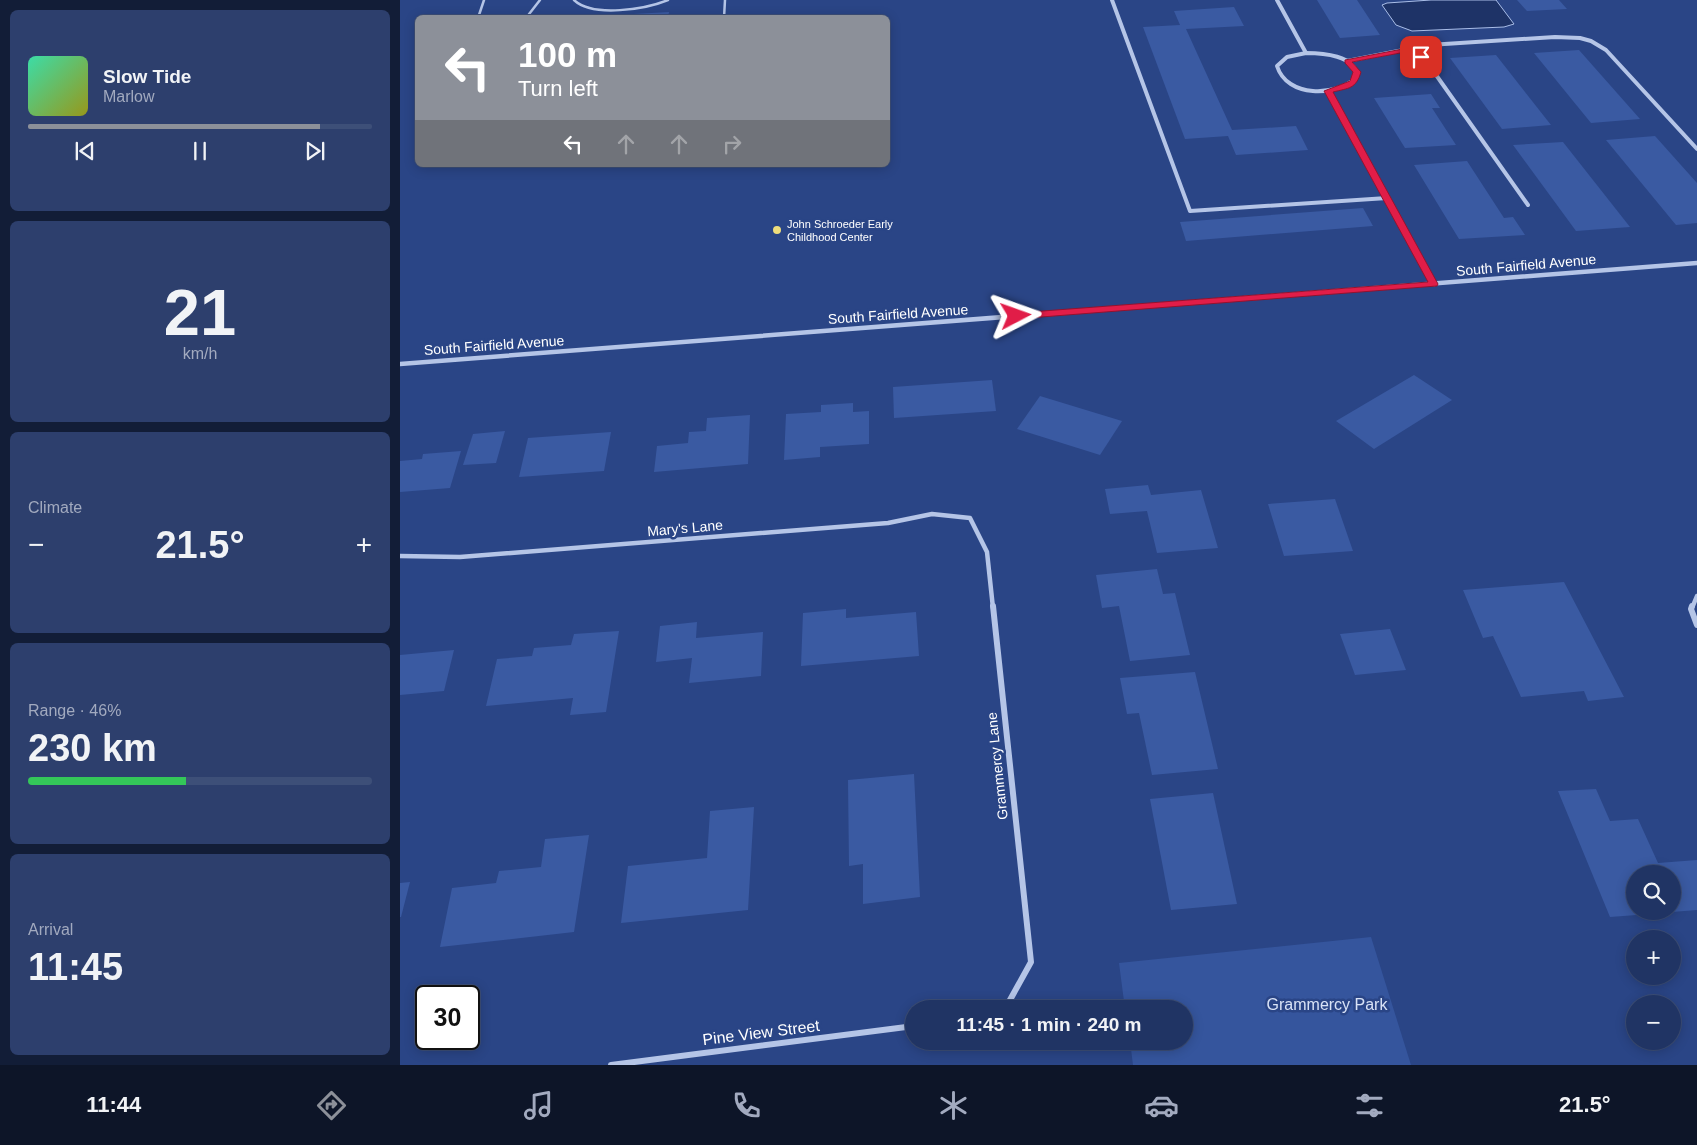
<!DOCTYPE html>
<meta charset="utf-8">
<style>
:root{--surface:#203464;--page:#2d3f6d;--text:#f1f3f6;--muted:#a2aabf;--line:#3d4f78;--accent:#8c9099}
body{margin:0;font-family:Helvetica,sans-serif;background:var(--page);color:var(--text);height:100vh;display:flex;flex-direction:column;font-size:19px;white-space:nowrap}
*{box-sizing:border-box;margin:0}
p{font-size:16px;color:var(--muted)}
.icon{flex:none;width:28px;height:28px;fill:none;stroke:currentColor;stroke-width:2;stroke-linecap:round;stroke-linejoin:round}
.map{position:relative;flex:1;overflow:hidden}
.details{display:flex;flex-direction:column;gap:10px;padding:10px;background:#121d37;width:400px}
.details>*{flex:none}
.hud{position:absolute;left:15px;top:15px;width:475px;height:152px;border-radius:8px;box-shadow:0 2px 12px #0003,0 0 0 1px var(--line);background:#8c9099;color:#fff;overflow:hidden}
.fabs{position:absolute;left:1226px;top:865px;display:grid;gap:10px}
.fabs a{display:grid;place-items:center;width:55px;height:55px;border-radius:50%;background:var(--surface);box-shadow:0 2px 12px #0003,0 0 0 1px var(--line);font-size:25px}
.speed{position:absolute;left:15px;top:985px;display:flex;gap:10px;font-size:25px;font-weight:700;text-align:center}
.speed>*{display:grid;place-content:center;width:65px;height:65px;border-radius:50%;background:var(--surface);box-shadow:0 2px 12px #0003,0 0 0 1px var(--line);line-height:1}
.speed .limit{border:2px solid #111;border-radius:8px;background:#fff;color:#111}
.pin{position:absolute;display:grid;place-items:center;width:42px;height:42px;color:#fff;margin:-21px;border-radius:10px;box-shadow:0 2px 8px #0006}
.me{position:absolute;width:55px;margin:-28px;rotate:86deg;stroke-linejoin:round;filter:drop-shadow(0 0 4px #0008)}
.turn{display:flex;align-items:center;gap:18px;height:105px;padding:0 20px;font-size:22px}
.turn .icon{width:65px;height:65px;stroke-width:2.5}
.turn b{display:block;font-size:35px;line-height:42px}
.lanes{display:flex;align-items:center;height:48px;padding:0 20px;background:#0003;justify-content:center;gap:25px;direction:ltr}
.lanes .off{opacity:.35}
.big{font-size:38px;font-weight:800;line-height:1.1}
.details .tile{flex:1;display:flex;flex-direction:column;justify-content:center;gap:8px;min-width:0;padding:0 18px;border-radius:8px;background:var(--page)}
.details .dial{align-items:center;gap:0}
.dial b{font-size:65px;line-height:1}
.song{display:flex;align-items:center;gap:15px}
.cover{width:60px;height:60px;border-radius:8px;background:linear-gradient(135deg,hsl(160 70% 55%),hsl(60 70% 35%))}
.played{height:5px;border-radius:2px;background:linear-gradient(90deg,var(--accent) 85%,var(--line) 85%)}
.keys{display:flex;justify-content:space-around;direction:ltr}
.heat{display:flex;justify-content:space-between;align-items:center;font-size:28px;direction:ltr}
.charge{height:8px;border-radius:4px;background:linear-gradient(90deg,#34c759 46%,var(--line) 0)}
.trip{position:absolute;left:505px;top:1000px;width:288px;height:50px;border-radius:25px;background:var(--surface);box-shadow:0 2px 12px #0003,0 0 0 1px var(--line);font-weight:800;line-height:50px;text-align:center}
.tabs{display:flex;height:80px;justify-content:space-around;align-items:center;background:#0d1528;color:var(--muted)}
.tabs .icon{width:35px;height:35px}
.tabs .selected{color:var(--accent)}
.tabs b{font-size:22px;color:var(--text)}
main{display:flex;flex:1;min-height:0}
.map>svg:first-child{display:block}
.green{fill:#35559d}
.water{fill:#1e3367;stroke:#aabee8}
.building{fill:#3a5aa2}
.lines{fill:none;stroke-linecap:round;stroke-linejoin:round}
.lane{stroke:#b5c5e7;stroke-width:2.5}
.street-far2{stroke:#b5c5e7;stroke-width:4}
.street-far1{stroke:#b5c5e7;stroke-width:4.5}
.street{stroke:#b5c5e7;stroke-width:6}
.route{fill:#e11d48;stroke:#92132f}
.poi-dot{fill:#eedd7c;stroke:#2a4586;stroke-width:2}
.labels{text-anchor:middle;stroke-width:5;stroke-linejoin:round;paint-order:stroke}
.far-poi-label{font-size:11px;fill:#fff;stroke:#2a4586;text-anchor:start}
.street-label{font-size:14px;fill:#fff;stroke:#2a4586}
.near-park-label{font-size:16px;fill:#d8e2f6;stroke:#2a4586}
.near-street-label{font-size:16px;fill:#fff;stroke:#2a4586}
</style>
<main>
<section class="details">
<div class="tile">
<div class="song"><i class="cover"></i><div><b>Slow Tide</b><p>Marlow</p></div></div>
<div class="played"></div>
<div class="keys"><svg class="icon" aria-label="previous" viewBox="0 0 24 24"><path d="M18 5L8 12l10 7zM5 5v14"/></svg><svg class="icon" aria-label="pause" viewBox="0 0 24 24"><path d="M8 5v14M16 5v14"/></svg><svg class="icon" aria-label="next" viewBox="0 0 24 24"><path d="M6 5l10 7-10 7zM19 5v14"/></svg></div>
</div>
<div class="tile dial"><b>21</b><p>km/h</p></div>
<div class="tile"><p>Climate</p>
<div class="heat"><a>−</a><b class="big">21.5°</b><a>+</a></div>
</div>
<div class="tile"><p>Range · 46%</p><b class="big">230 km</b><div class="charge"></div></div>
<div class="tile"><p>Arrival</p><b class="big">11:45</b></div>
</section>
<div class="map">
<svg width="1297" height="1065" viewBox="0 0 1297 1065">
<rect width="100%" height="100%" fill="#2a4586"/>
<path class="green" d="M971,937L1011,1065H733L730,1041H784V1009H725L719,963Z"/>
<path class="water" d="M1031,0H1096L1114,24L1104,27L1012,31L996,25L982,5L987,3Z"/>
<g class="building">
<path d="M917,0H957L980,35L940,38Z"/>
<path d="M1117,0H1159L1167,9L1127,11Z"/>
<path d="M834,7L844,26L786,29L832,130L896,126L908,150L836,155L828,136L785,139L743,27L780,25L774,11Z"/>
<path d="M269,12L268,17L197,18V16Z"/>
<path d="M1179,50L1240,119L1191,123L1134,53Z"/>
<path d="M1096,55L1151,125L1102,129L1050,58Z"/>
<path d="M1031,94L1040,108H1032L1056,145L1005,148L974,98Z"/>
<path d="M1255,136L1297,183V223L1276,225L1206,140Z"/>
<path d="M1163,142L1230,227L1176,231L1113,145Z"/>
<path d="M1067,161L1104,218L1113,217L1125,235L1059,239L1014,165Z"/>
<path d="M963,208L973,226L786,241L780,222Z"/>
<path d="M1014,375L1052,400L974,449L936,421Z"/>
<path d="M592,380L596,411L494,418L493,387Z"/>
<path d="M640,396L722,421L700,455L617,429Z"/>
<path d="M453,403V412L469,411V444L420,447V457L384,460L386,414L421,412V405Z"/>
<path d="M350,415L348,464L254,472L257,446L288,443L289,432L306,431L307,418Z"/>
<path d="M105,431L96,463L63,465L73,434Z"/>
<path d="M211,432L204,471L119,477L128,438Z"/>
<path d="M61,451L50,488L0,492V461L22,459L23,454Z"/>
<path d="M748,485L751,495L801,490L818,548L757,553L747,511L710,514L705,489Z"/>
<path d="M935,499L953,551L884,556L868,504Z"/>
<path d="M757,569L763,594L775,593L790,655L730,661L719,606L702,608L696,575Z"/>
<path d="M1164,582L1224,697L1188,701L1184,691L1121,697L1093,636L1083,638L1063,590Z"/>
<path d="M446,609V618L516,612L519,656L401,666L403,613Z"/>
<path d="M297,622L296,638L363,632L361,676L289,683L292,658L256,662L260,626Z"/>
<path d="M990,629L1006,670L955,675L940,634Z"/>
<path d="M219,631L206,712L170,715L173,698L86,706L97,659L132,656L134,648L171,645L174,634Z"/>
<path d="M54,650L44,691L0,695V655Z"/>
<path d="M795,672L818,769L752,775L739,713L727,714L720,678Z"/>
<path d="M514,774L520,897L463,904V864L449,866L448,780Z"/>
<path d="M1196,789L1210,821L1238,819L1258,863L1297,860V910L1272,912V874H1235V911L1263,913L1210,917L1158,791Z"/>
<path d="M813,793L837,904L771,910L750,799Z"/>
<path d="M354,807L348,910L221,923L228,866L307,858L310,811Z"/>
<path d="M189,835L174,932L40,947L52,888L96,883L99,871L141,867L145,839Z"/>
<path d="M10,882L1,917H0V883Z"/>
</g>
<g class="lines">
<g class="lane">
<path d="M174,0C193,18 246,9 268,0"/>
<path d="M78,18L84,0"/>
<path d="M126,18L140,0"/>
<path d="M324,18L325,0"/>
</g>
<g class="street-far2">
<path d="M712,0L790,211L987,198"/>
<path d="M877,0L906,53"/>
<path d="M1013,49L1029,65L1128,205"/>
<path d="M906,53C921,53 957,55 957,77C936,97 887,98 877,66L887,57Z"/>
<path d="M947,61L1029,45L1155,37L1180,38L1191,41L1206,50L1297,149"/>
<path d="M928,91L1022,262"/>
</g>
<g class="street-far1">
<path d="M1021,260L1034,284"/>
<path d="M0,364L1297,263"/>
<path d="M0,556L60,557L488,523L532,514L570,518L587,552L593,608"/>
<path d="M1292,608L1297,596"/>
</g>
<g class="street">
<path d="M593,606L631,962L605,1009"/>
<path d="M1292,606L1291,609L1297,625"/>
<path d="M211,1065L514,1026"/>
</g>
</g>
<path class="route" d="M1013,47L1024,55V58H1018L1011,51L952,62L961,72C956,89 949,88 933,92L1038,284L1037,286L616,319L611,316L616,313L1028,282L924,91L950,81L953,72L945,63V60Z"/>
<circle class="poi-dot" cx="377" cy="230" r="5"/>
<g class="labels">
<g class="far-poi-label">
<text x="387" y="228">John Schroeder Early<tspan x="387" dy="13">Childhood Center</tspan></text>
</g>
<g class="street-label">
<text transform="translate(1126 265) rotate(-5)" y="5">South Fairfield Avenue</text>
<text transform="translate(498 314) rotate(-4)" y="5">South Fairfield Avenue</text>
<text transform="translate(94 345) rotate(-4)" y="5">South Fairfield Avenue</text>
<text transform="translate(285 528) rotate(-5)" y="5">Mary's Lane</text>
<text transform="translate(597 766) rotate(-96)" y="5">Grammercy Lane</text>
</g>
<g class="near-park-label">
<text x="927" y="1010">Grammercy Park</text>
</g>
<g class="near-street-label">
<text transform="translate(361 1032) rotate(-7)" y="6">Pine View Street</text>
</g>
</g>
</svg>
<div class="fabs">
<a><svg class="icon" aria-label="search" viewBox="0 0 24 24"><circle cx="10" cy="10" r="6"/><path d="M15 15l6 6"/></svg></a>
<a>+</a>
<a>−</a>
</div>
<div class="speed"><div class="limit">30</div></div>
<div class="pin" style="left:1021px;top:57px;background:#d93025"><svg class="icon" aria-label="arrive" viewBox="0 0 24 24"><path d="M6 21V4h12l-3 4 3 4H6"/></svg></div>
<svg class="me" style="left:616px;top:316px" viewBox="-20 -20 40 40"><path d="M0-17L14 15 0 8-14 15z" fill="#e11d48" stroke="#fff" stroke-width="4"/></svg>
<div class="trip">11:45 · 1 min · 240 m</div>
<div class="hud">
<div class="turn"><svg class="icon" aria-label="left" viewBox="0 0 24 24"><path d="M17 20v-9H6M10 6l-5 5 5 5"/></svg><div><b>100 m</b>Turn left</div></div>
<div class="lanes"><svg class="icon" aria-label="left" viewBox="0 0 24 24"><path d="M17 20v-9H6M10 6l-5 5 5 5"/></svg><svg class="icon off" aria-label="ahead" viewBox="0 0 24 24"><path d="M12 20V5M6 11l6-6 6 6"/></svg><svg class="icon off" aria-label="ahead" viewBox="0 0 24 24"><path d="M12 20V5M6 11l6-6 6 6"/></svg><svg class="icon off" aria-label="right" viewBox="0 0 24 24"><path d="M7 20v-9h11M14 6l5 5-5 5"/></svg></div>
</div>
</div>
</main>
<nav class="tabs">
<b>11:44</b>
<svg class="icon selected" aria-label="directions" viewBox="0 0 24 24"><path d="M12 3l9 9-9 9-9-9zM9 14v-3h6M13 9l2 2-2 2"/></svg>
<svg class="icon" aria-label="music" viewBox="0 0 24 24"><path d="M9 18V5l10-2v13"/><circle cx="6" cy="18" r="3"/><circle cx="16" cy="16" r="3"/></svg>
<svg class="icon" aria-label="phone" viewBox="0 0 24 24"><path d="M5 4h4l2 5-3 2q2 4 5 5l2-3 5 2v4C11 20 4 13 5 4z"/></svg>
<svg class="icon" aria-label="climate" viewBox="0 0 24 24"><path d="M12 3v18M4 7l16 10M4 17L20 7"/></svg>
<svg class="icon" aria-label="car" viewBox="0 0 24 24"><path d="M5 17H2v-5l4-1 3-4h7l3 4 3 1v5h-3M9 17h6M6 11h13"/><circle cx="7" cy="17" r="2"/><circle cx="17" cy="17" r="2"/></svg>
<svg class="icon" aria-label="filters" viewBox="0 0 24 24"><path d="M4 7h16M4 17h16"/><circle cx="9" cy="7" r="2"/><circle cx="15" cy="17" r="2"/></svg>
<b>21.5°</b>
</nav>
